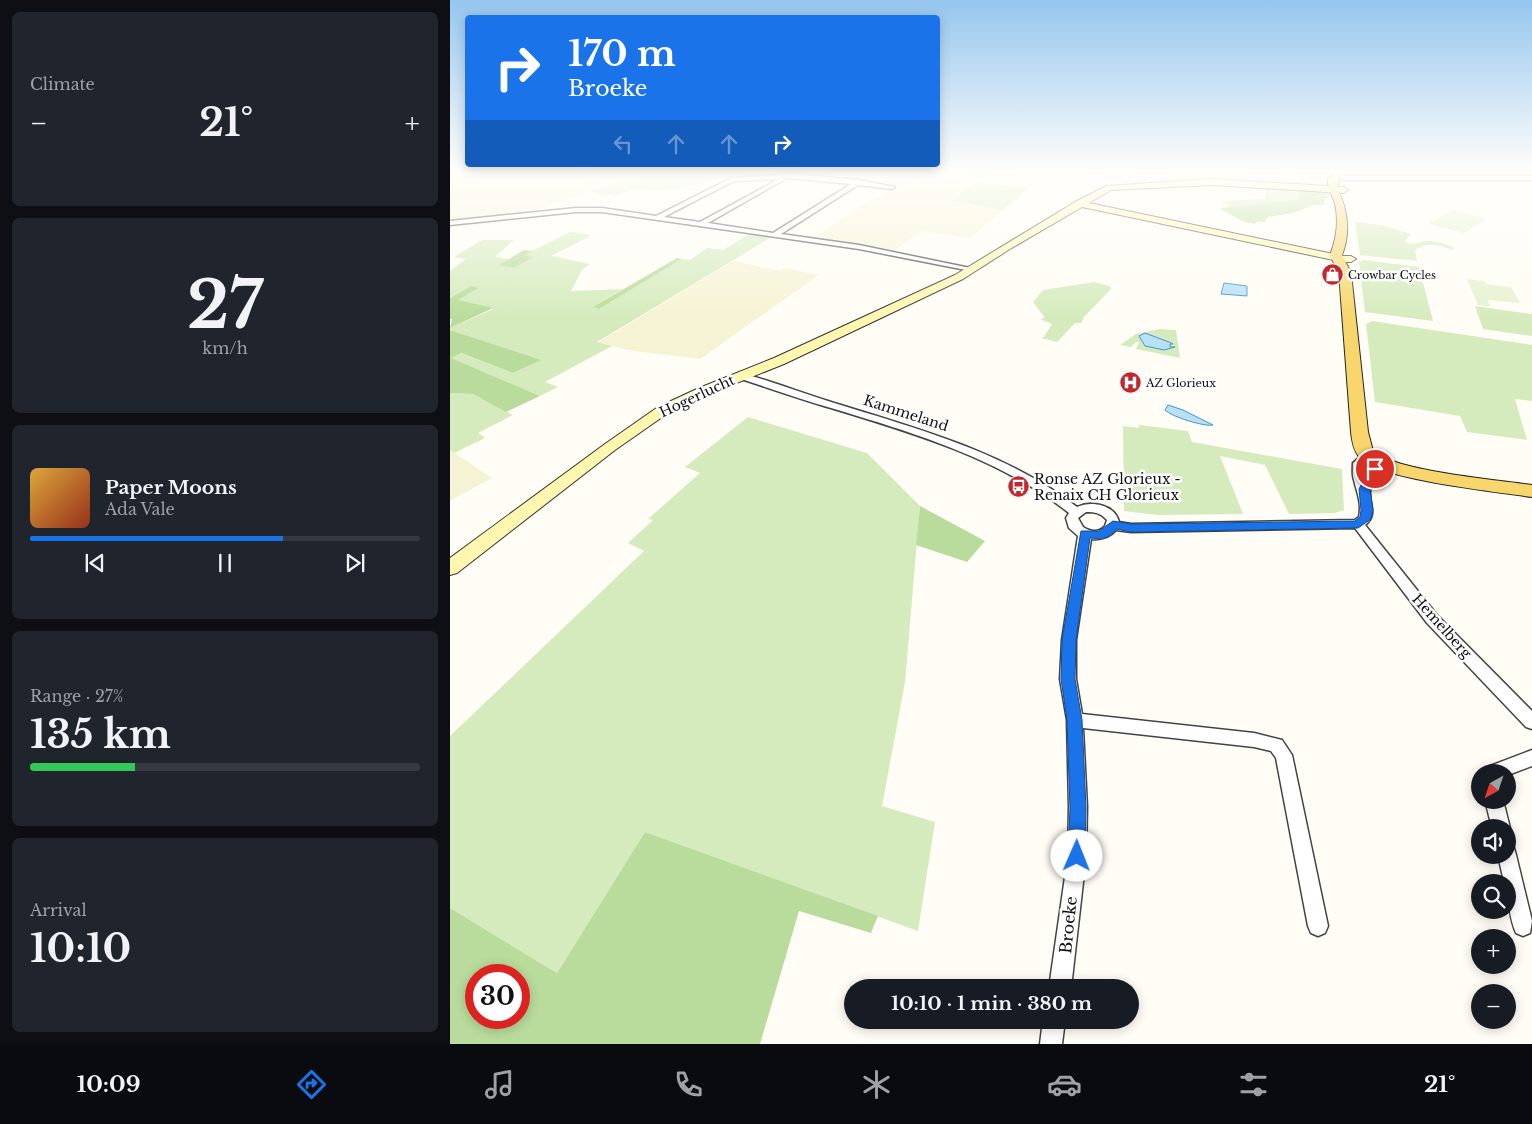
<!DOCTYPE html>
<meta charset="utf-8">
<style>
:root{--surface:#171b24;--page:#20242c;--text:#f1f3f6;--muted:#9ea1a6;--line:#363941;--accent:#1a73e8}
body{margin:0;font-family:"Libre Baskerville",serif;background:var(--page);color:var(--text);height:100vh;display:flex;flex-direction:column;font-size:19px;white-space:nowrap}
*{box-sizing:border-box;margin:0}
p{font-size:16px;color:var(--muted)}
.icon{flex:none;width:28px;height:28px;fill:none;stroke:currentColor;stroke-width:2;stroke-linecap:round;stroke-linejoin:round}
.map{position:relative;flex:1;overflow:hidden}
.drawer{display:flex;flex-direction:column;gap:12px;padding:12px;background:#0d0f14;width:450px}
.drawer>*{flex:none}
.guide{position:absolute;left:15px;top:15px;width:475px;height:152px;border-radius:5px;box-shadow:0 2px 12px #0003;background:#1a73e8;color:#fff;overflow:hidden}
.needle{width:32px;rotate:220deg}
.tools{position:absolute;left:1021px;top:764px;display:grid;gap:10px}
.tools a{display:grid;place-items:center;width:45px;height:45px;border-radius:50%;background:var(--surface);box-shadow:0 2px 12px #0003;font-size:25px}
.speed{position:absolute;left:15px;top:964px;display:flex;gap:10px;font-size:25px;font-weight:700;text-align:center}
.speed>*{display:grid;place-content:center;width:65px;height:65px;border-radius:50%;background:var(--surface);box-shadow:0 2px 12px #0003;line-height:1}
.speed .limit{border:8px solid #d22;background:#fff;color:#111}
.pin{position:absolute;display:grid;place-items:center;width:42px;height:42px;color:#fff;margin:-21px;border:2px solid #fff;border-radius:50%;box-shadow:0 1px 5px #0007}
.me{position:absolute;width:55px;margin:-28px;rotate:1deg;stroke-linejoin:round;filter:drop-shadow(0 0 4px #0008)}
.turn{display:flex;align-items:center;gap:18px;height:105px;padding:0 20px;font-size:22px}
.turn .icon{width:65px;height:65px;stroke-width:2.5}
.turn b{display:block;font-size:35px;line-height:42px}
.lanes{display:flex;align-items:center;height:48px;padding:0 20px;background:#0003;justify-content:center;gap:25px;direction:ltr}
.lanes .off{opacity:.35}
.big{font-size:38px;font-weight:700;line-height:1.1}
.drawer .tile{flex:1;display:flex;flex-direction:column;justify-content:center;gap:8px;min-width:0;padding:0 18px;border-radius:8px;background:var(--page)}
.drawer .dial{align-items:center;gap:0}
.dial b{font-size:65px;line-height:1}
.song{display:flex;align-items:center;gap:15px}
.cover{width:60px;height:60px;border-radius:8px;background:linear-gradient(135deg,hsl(40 70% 55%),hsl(10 70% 35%))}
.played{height:5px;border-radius:2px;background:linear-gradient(90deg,var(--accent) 65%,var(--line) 65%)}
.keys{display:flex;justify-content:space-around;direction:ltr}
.heat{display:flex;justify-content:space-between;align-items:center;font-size:28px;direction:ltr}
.charge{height:8px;border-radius:4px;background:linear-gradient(90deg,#34c759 27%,var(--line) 0)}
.trip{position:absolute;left:394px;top:979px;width:295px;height:50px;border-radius:25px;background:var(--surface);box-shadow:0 2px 12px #0003;font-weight:700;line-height:50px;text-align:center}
.menu{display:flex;height:80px;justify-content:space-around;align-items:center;background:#090b0e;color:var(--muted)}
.menu .icon{width:35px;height:35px}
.menu .selected{color:var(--accent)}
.menu b{font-size:22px;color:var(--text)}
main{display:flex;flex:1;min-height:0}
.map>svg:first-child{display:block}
.industrial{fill:#eee6ef}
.farmland{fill:#f6f3d4}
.green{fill:#d5ebbd}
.forest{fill:#b9dc9c;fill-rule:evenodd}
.pitch{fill:#e6f2cf}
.water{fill:#b9e0f7;stroke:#3f96cf}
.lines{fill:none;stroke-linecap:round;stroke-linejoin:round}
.street-casing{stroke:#444;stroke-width:3}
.secondary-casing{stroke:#333;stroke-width:2}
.primary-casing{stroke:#222;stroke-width:2}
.street{fill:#fff;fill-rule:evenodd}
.secondary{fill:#fff6b0;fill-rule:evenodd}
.primary{fill:#f9d66b;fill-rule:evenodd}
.route{fill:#1a73e8;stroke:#114b97}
.labels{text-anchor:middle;stroke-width:5;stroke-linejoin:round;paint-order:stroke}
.far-poi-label{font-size:11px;fill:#111;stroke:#fff;text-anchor:start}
.street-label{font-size:14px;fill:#111;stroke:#fff}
.poi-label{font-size:14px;fill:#111;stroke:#fff;text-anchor:start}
.near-street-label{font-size:16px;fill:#111;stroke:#fff}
</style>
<main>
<section class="drawer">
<div class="tile"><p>Climate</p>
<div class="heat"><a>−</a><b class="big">21°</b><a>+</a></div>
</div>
<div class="tile dial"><b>27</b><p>km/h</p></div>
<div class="tile">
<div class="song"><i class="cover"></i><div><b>Paper Moons</b><p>Ada Vale</p></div></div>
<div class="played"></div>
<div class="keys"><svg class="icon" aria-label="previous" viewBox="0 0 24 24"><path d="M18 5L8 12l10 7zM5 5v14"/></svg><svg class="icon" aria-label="pause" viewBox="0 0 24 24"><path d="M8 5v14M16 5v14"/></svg><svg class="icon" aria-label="next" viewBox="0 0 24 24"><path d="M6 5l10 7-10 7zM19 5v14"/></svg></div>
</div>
<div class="tile"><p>Range · 27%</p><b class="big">135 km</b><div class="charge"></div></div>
<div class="tile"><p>Arrival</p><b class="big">10:10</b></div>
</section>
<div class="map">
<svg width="1082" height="1044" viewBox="0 0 1082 1044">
<rect width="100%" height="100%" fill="#fffdf5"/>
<path class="industrial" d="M483,172H569L564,178Z"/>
<g class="farmland">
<path d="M0,172H118L151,186L80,213L76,212L0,221Z"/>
<path d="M121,172H201L155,186Z"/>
<path d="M460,176L526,183L503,201L553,210L520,238L472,231L445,250L362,238Z"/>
<path d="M283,261L331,271L334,268L369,275L250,359L184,351L147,343Z"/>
<path d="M0,450L42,478L0,501Z"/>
</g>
<g class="green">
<path d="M201,172H351L344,175H372L366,178L334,176L277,177L217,191L184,189L166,196L159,194L151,196L140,191Z"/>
<path d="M887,172H1082V177H890Z"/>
<path d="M526,183L580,187L553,210L502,201Z"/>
<path d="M815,186L852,188L849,200L781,207L770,201L816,199Z"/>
<path d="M905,222L931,225L961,234L955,241C965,248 971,239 982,241C990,242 997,245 1005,248L1002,250C989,245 977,241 965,250L967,261L910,255Z"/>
<path d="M120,232L142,235L101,256L140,264L132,270L121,291L173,289L143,307L149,309L232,259L240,260L257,248L273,250L299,234L320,238L147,342L162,346L95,382L108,387L90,396L0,358L10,353L63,373L90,360L0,330V328L43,309L7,300L21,286L0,298V271L16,259L4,257L32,240H64L45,257L60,259L50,265L82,257L74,255Z"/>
<path d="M914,260L969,267L983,321L915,312L909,262Z"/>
<path d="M644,282L660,286L661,289L634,317L631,323H625L607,342L591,338L594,337L602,324L590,319L595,318L583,302L593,290Z"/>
<path d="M1025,306L1082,314V336L1033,329Z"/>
<path d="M922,321L1082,345V401L1065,399L1077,440L1017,432L1010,416L925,402L916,324Z"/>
<path d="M710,329L726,330L730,358L686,349L689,342H686L681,347L670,345L686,334Z"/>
<path d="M0,393L23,394L63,415L28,433L35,438L4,453L0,450Z"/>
<path d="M298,417L417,453L470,506L455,682L432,806L485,822L468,931L195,832L107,973L0,908V736L194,551L178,543L203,520L198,519L250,473L235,467Z"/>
<path d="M689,425L738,431L742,442L892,469L894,510L885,513L839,514L815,465L770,456L793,514L707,515L674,511L673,426L689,428Z"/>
</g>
<g class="forest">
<path d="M852,188L877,189L878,198H875L874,205H864L843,213L818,217L814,222L808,221L804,224L792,221L769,208L848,200Z"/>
<path d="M74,250L83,251L75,255L83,257L64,268L49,265Z"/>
<path d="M227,258L232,259L149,309L143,307Z"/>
<path d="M21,286L28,288L8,300L43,308L0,328L2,319H0V298Z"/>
<path d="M0,330L91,360L63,373L11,353L1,358L90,396L56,412L23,394L0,393Z"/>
<path d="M470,506L535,541L517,562L466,545Z"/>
<path d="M195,832L428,916L421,933L349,911L310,1044H0V908L107,973ZM26,975H69V1018H26Z"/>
</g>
<g class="pitch">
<path d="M1003,210L1037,219L1014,233L979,224Z"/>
<path d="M1017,279L1034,281L1036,284L1061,287L1070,303L1038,300L1040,307L1028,305Z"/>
</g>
<g class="water">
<path d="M774,283L797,286V296L771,294Z"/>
<path d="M695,333L719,342L723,344H720V347H725L714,350L695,346L689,336Z"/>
<path d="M718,405L733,410L763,425C755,427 722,417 715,410Z"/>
</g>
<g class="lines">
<defs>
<g id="street">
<path d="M344,174L409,180L445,187L442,189L408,185L331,234L409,245L525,269L521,271L409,249L152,212H126L0,225V221L126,208H152L206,216L281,178ZM337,178L401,184L323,233L258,223ZM329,179L250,222L214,217L284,181Z"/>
<path d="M885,174L894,176H1082V180H894L883,177Z"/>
<path d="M291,373C321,381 349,392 378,401C464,428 555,451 627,507C642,500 665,505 669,522L681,524L905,520L909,517C912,503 907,493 904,480C902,475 903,468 903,463L914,454H922L924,456L915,464V478L926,461H934L936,463C931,471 924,479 921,487C916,500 930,514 915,525L987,615L1082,711V729L1076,727L977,623L905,528L681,532L666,530C659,538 651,540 641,539L626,640V679L632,714L804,733L832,740L842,755L878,926L875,933L868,936L861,933L858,926L826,758L821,751L804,747L633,728L637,807L636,856L621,988H599L618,856L619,807L617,720L610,679L612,640L628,536L619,528L616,518L619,513C551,459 464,433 381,408C350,399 319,388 288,378V374ZM636,512C645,512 651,513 657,520L655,526C649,533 641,532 633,527L628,518Z"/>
<path d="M1082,750V766L1058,775V772H1038L1040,766Z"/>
<path d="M1035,800H1053L1060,828L1058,834V828H1042Z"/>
<path d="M1058,846L1064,848L1066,855L1082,921L1080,933L1073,936L1066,933C1059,917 1058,900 1058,882H1054L1048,855H1058Z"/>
<path d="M593,1020H615L612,1044H590Z"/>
</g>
<path id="secondary" d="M761,179L894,187L898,190L894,193L761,185L661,190L639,203L893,256H901L906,259L901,262H893L632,207L560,249L513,279L334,364L259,394L218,413L165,450L7,573L0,575V558L155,444L208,407L249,388L324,358L505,275L625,202L656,186Z"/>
<path id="primary" d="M885,173L890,176L887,188C898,210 901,232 892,255L901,273L918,432L923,451C944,471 1049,480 1082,485V497C1048,492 935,480 912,460C904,453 902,442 901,432L889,273L880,255C886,240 889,221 885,204C882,193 877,191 878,178Z"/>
</defs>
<use href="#street" class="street-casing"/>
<use href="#secondary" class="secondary-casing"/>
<use href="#primary" class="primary-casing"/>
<use href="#street" class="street"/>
<use href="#secondary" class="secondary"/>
<use href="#primary" class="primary"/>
</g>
<linearGradient id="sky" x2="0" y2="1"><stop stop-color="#95c6ee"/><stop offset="0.54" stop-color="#fffefa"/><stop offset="1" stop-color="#fffefa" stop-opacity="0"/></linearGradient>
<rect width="1082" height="318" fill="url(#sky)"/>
<path class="route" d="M925,466L930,469L920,489L923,510L921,519L908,528L681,532L666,529C661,539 650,539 640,538L626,640L625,679L632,720L636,808L635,856L633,862L627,864L621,862L618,856L620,808L617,720L611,679L612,640L631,531H649L663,521L681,524L905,521L910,517L911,510L909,489L921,467Z"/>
<defs>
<symbol id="shop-disc" viewBox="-11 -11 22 22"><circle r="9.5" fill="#c4262e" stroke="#fff"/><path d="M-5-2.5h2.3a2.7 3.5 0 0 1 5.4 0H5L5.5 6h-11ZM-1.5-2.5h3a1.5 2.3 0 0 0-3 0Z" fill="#fff"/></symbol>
<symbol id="hospital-disc" viewBox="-11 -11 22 22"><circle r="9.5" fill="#c4262e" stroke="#fff"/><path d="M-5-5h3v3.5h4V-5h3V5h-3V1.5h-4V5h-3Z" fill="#fff"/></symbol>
<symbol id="bus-disc" viewBox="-11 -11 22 22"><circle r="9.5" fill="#c4262e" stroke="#fff"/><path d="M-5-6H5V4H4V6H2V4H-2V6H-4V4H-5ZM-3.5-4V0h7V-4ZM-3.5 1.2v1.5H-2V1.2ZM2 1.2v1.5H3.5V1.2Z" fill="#fff"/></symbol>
</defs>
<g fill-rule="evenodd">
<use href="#shop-disc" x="870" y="262" width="25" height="25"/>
<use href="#hospital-disc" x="668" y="370" width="25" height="25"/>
<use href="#bus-disc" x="556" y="474" width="25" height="25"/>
</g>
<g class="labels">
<g class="far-poi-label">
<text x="898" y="279">Crowbar Cycles</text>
<text x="696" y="387">AZ Glorieux</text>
</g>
<g class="street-label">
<text transform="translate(247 396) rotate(-25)" y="5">Hogerlucht</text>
<text transform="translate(456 413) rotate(18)" y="5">Kammeland</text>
<text transform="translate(992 626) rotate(48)" y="5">Hemelberg</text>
</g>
<g class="poi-label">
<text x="584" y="484">Ronse AZ Glorieux -<tspan x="584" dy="16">Renaix CH Glorieux</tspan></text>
</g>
<g class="near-street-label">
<text transform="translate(618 925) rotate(-84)" y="6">Broeke</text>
</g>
</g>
</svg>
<div class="tools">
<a><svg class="needle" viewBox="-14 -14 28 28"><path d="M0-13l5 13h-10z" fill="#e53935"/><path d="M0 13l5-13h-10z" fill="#9ea1a6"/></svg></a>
<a><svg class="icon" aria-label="sound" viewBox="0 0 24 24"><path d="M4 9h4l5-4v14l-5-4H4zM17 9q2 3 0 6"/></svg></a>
<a><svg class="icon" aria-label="search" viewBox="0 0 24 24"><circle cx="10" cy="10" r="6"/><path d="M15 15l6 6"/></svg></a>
<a>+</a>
<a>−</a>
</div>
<div class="speed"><div class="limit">30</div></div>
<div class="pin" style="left:925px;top:469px;background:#d93025"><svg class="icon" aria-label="arrive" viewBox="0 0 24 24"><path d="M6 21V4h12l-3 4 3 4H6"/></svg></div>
<svg class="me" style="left:627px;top:856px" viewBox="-20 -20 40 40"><circle r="19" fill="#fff"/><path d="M0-13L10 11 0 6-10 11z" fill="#1a73e8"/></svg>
<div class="trip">10:10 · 1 min · 380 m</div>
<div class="guide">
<div class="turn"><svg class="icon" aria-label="right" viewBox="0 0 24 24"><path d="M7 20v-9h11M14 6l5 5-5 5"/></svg><div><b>170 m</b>Broeke</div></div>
<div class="lanes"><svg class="icon off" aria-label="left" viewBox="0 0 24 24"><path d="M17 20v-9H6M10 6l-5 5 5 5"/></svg><svg class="icon off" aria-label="ahead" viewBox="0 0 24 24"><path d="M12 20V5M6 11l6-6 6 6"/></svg><svg class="icon off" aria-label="ahead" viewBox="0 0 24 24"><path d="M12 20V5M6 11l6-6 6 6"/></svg><svg class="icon" aria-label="right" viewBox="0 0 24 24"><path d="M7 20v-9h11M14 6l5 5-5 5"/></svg></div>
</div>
</div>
</main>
<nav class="menu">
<b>10:09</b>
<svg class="icon selected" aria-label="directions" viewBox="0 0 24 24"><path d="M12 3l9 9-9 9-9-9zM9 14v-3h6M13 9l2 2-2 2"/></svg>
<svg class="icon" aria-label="music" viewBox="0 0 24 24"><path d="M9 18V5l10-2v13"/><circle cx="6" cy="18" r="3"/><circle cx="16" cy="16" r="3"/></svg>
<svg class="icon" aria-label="phone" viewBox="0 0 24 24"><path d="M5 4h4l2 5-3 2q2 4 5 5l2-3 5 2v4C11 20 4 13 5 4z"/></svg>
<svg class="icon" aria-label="climate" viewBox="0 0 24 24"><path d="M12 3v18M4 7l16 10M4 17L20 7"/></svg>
<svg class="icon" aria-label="car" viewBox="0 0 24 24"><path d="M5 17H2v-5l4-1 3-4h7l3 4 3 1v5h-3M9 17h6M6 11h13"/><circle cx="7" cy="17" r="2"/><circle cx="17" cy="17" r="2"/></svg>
<svg class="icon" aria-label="filters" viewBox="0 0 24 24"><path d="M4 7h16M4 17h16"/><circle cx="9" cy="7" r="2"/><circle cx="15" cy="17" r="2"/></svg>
<b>21°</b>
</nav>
